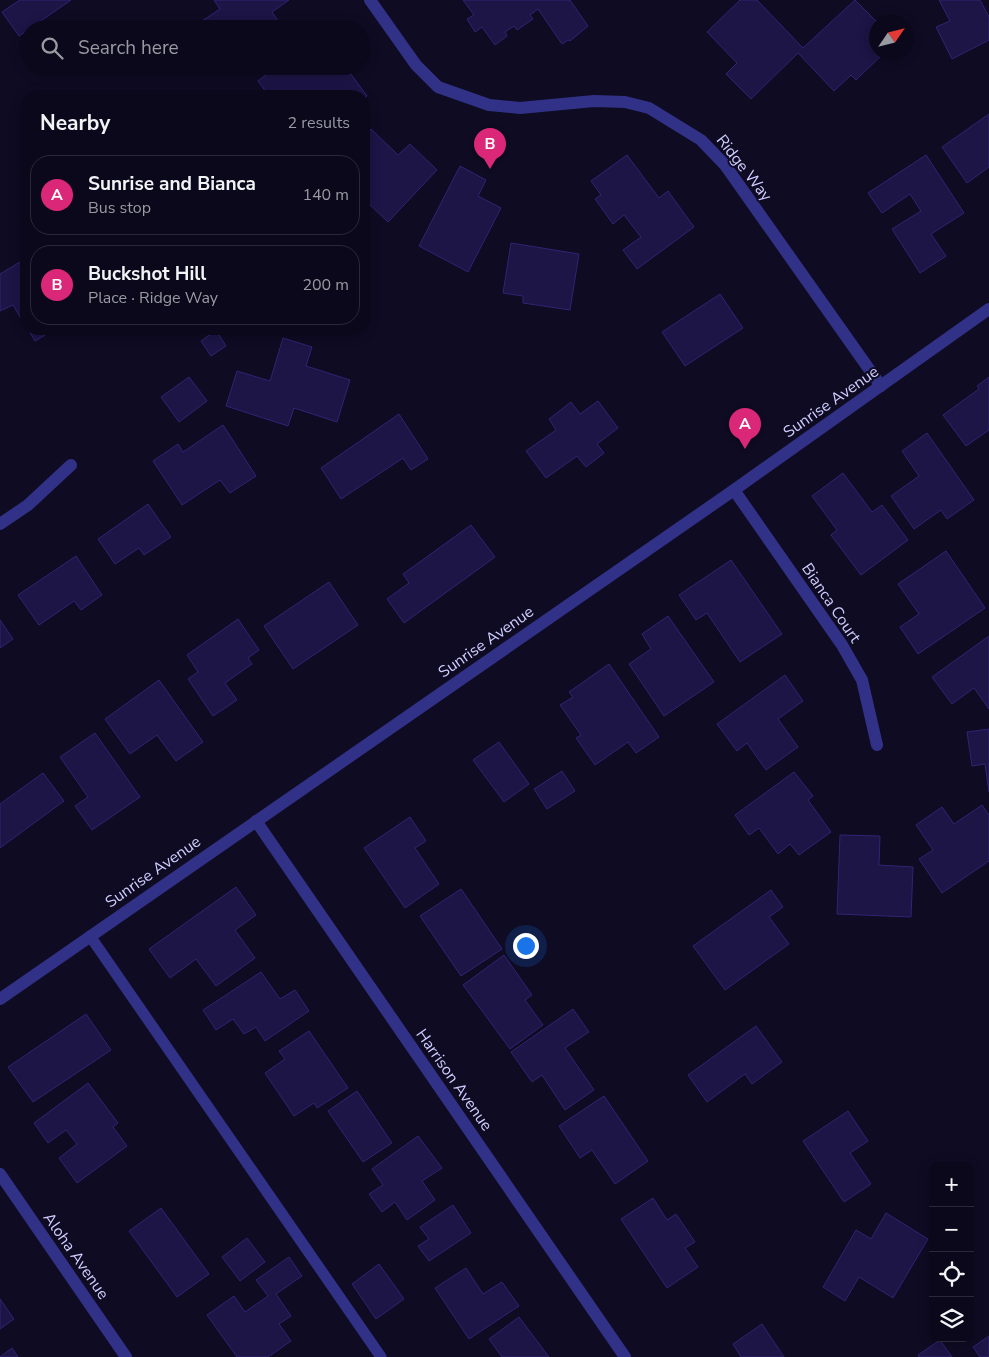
<!DOCTYPE html>
<meta charset="utf-8">
<style>
:root{--surface:#0a081a;--page:#131123;--text:#f1f3f6;--muted:#999aa2;--line:#2a2939;--accent:#db2777}
body{margin:0;font-family:"Nunito Sans",sans-serif;background:var(--page);color:var(--text)}
.controls{position:absolute;right:15px;bottom:15px;display:grid;overflow:hidden;border-radius:10px;box-shadow:0 2px 12px #0003}
.controls button{width:45px;height:45px;display:grid;place-items:center;padding:0;border:0;border-bottom:1px solid var(--line);background:var(--surface);color:var(--text);font:25px sans-serif}
.compass{position:absolute;left:869px;top:15px;width:45px;height:45px;border-radius:50%;background:var(--surface);box-shadow:0 2px 12px #0003;rotate:55deg}
.you{position:absolute;left:525px;top:945px;width:18px;height:18px;margin:-12px;border:4px solid #fff;border-radius:50%;background:#1a73e8;box-shadow:0 0 0 8px #1a73e833}
.badge{display:grid;place-items:center;width:32px;height:32px;border-radius:50%;background:var(--accent);color:#fff;font-size:16px;font-weight:700}
.pin{position:absolute;translate:-50% -41px;filter:drop-shadow(0 1px 2px #0008)}
.pin::after{content:'';position:absolute;top:26px;width:18px;height:15px;background:inherit;clip-path:polygon(0 0,100% 0,50% 100%)}
.list{margin:0;padding:0;list-style:none}
h2{display:flex;justify-content:space-between;align-items:center;height:65px;margin:0;padding:0 20px;font-size:21px}
h2 small{font-size:16px;font-weight:400;color:var(--muted)}
.list li{display:grid;grid-template-columns:32px 1fr auto;gap:15px;align-items:center;box-sizing:border-box;height:80px;margin:0 10px 10px;padding:0 10px;border:1px solid var(--line);border-radius:20px}
.list b{display:block;font-size:19px;white-space:nowrap}
.list p{margin:0;font-size:16px;white-space:nowrap;color:var(--muted)}
.list em{font-size:16px;font-style:normal;color:var(--muted)}
.icon{flex:none;width:28px;height:28px;fill:none;stroke:currentColor;stroke-width:2;stroke-linecap:round;stroke-linejoin:round}
.map{position:relative;flex:none;width:989px;height:1357px;overflow:hidden}
.search{position:absolute;background:var(--surface);box-shadow:0 2px 12px #0003;left:20px;top:20px;width:350px;height:55px;display:flex;align-items:center;gap:12px;box-sizing:border-box;padding:0 18px;border-radius:28px;color:var(--muted);font-size:19px}
.panel{position:absolute;background:var(--surface);box-shadow:0 2px 12px #0003;left:20px;top:90px;width:350px;height:245px;border-radius:20px}
.map>svg:first-child{display:block}
.building{fill:#1c1546;stroke:#302474}
.lines{fill:none;stroke-linecap:round;stroke-linejoin:round}
.service{stroke:#313287;stroke-width:11}
.minor{stroke:#313287;stroke-width:12}
.tertiary{stroke:#313287;stroke-width:12}
.labels{text-anchor:middle;dominant-baseline:central;stroke-width:4;stroke-linejoin:round;paint-order:stroke}
.street-label{font-size:16px;fill:#d0cdff;stroke:#0e0b23}
</style>
<div class="map">
<svg width="989" height="1357" viewBox="0 0 989 1357">
<rect width="100%" height="100%" fill="#0e0b23"/>
<g class="building">
<polygon points="20,0 71,0 19,36 2,12"/>
<polygon points="214,0 289,0 272,12 278,21 267,29 199,29 196,25 220,9"/>
<polygon points="463,0 570,0 588,26 570,41 568,40 562,44 538,9 530,15 533,19 517,30 514,26 505,32 507,36 495,45 482,27 475,32 467,19 474,15"/>
<polygon points="740,0 757,0 803,48 855,0 877,22 876,52 885,52 856,80 851,75 834,91 798,53 751,99 726,74 737,63 707,32"/>
<polygon points="939,0 980,0 989,17 989,40 952,59 936,27 950,21"/>
<polygon points="268,66 322,66 324,69 327,66 345,66 367,96 364,99 364,96 269,96 258,81 271,71"/>
<polygon points="989,114 989,167 967,183 942,147"/>
<polygon points="371,129 398,155 410,144 437,170 388,222 368,203 364,207 364,136"/>
<polygon points="627,155 659,198 668,191 694,227 637,269 623,250 641,237 624,215 613,224 595,199 601,195 591,181"/>
<polygon points="926,155 964,213 931,234 946,256 920,273 892,229 921,211 910,194 882,213 868,193"/>
<polygon points="460,166 486,180 478,196 501,208 468,272 419,246"/>
<polygon points="511,243 579,254 570,310 523,303 523,296 503,293"/>
<polygon points="25,259 26,261 26,327 13,305 0,311 0,274"/>
<polygon points="720,294 743,328 685,366 662,332"/>
<polygon points="28,329 55,329 35,341"/>
<polygon points="216,330 226,346 211,356 201,341"/>
<polygon points="283,338 312,347 306,366 350,380 337,422 294,408 288,426 226,406 237,371 270,381"/>
<polygon points="189,377 207,401 179,422 161,397"/>
<polygon points="989,377 989,430 966,446 943,415 979,389 977,386"/>
<polygon points="598,401 618,428 597,444 604,453 586,467 577,456 546,478 526,451 556,430 549,419 571,402 580,414"/>
<polygon points="399,414 428,459 411,470 403,458 341,499 321,468"/>
<polygon points="223,425 256,476 230,493 220,480 182,505 153,461 178,444 183,452"/>
<polygon points="927,433 974,500 947,519 941,510 914,529 891,496 919,476 902,451"/>
<polygon points="843,473 872,512 882,505 908,540 861,575 831,535 837,530 812,496"/>
<polygon points="148,504 171,537 144,555 139,548 115,564 98,539"/>
<polygon points="471,525 495,557 404,623 387,599 409,583 403,574"/>
<polygon points="946,551 985,608 918,654 900,627 919,614 898,584"/>
<polygon points="76,556 102,595 81,610 74,601 39,625 18,595"/>
<polygon points="731,560 782,634 740,662 707,613 696,620 679,595"/>
<polygon points="329,582 358,625 293,669 264,626"/>
<polygon points="668,616 714,682 664,716 629,664 651,649 642,634"/>
<polygon points="238,619 259,650 248,658 252,664 225,683 237,700 213,716 188,679 198,672 187,655"/>
<polygon points="0,620 13,639 0,648"/>
<polygon points="989,636 989,709 974,688 952,704 932,677"/>
<polygon points="609,664 659,737 636,753 628,742 595,765 576,738 581,735 560,705 573,697 569,692"/>
<polygon points="785,675 803,701 778,719 798,747 766,770 747,743 737,751 717,724"/>
<polygon points="159,680 203,742 176,761 157,735 130,754 105,719"/>
<polygon points="989,729 989,792 985,764 972,766 967,732"/>
<polygon points="95,733 140,797 92,830 75,806 88,797 60,757"/>
<polygon points="499,742 529,784 504,802 473,760"/>
<polygon points="562,771 575,791 547,809 534,789"/>
<polygon points="794,772 813,796 808,800 831,832 799,855 790,844 778,854 759,828 749,835 735,815"/>
<polygon points="43,773 64,801 0,848 0,804"/>
<polygon points="982,805 989,815 989,861 942,893 919,859 933,850 916,825 942,807 954,824"/>
<polygon points="410,817 426,841 415,848 439,884 405,908 364,848"/>
<polygon points="840,835 880,836 879,865 913,867 911,917 837,914"/>
<polygon points="236,887 256,915 235,930 255,958 216,986 196,959 170,978 149,949"/>
<polygon points="461,889 502,949 461,976 420,916"/>
<polygon points="771,890 783,907 769,917 789,944 725,990 693,946"/>
<polygon points="504,955 532,995 525,1000 543,1025 510,1049 463,985"/>
<polygon points="261,972 280,999 295,990 309,1011 265,1041 256,1027 244,1034 233,1019 216,1030 203,1010"/>
<polygon points="573,1009 589,1032 565,1048 594,1090 565,1110 542,1075 532,1082 511,1052"/>
<polygon points="86,1014 111,1050 33,1102 8,1067"/>
<polygon points="756,1026 782,1062 752,1084 745,1074 707,1102 688,1075"/>
<polygon points="309,1031 348,1088 317,1108 314,1103 294,1116 265,1073 285,1059 279,1051"/>
<polygon points="88,1083 118,1123 113,1127 127,1146 77,1183 59,1158 77,1144 66,1130 48,1143 34,1123"/>
<polygon points="357,1091 392,1143 363,1162 328,1111"/>
<polygon points="604,1096 648,1161 615,1184 592,1150 580,1158 559,1126"/>
<polygon points="848,1111 868,1141 850,1153 871,1184 844,1202 803,1141"/>
<polygon points="418,1136 442,1168 422,1181 435,1200 407,1220 395,1202 382,1212 369,1194 383,1185 372,1169"/>
<polygon points="653,1198 667,1220 676,1214 695,1242 685,1248 698,1267 667,1288 621,1219"/>
<polygon points="453,1205 471,1233 429,1261 418,1246 429,1239 420,1227"/>
<polygon points="161,1208 209,1274 177,1297 129,1231"/>
<polygon points="886,1213 928,1239 893,1298 859,1277 845,1301 823,1287 856,1230 871,1239"/>
<polygon points="247,1238 265,1262 240,1281 222,1257"/>
<polygon points="289,1257 302,1276 276,1294 291,1316 279,1324 291,1341 268,1357 237,1357 207,1315 234,1296 245,1312 268,1296 256,1280"/>
<polygon points="379,1264 404,1299 376,1319 352,1284"/>
<polygon points="466,1268 483,1294 502,1282 519,1306 469,1339 435,1288"/>
<polygon points="0,1299 14,1319 0,1329"/>
<polygon points="519,1317 549,1357 502,1357 489,1339"/>
<polygon points="762,1324 784,1357 741,1357 733,1344"/>
<polygon points="989,1336 989,1357 980,1357 973,1347"/>
<polygon points="940,1340 952,1357 919,1357 918,1355"/>
<polygon points="12,1348 18,1357 0,1357"/>
</g>
<g class="lines">
<polyline class="service" points="90,936 381,1357"/>
<g class="minor">
<polyline points="370,0 416,65 438,87 489,105 520,108 594,101 625,102 649,108 701,140 725,165 881,386"/>
<polyline points="734,490 842,645 862,680 877,745"/>
<polyline points="0,524 28,505 71,465"/>
<polyline points="256,821 625,1357"/>
<polyline points="0,1174 126,1357"/>
</g>
<polyline class="tertiary" points="0,999 734,490 989,309"/>
</g>
<g class="labels">
<g class="street-label">
<text transform="translate(744 168) rotate(52)">Ridge Way</text>
<text transform="translate(831 402) rotate(-35)">Sunrise Avenue</text>
<text transform="translate(831 603) rotate(56)">Bianca Court</text>
<text transform="translate(486 642) rotate(-35)">Sunrise Avenue</text>
<text transform="translate(153 872) rotate(-35)">Sunrise Avenue</text>
<text transform="translate(454 1080) rotate(55)">Harrison Avenue</text>
<text transform="translate(76 1256) rotate(55)">Aloha Avenue</text>
</g>
</g>
</svg>
<div class="controls">
<button>+</button>
<button>−</button>
<button><svg class="icon" aria-label="locate" viewBox="0 0 24 24"><circle cx="12" cy="12" r="6"/><path d="M12 2v4M12 18v4M2 12h4M18 12h4"/></svg></button>
<button><svg class="icon" aria-label="layers" viewBox="0 0 24 24"><path d="M12 4l9 5-9 5-9-5zM3 14l9 5 9-5"/></svg></button>
</div>
<svg class="compass" viewBox="-18 -18 36 36"><path d="M0-13l5 13h-10z" fill="#e53935"/><path d="M0 13l5-13h-10z" fill="#999aa2"/></svg>
<div class="you"></div>
<div class="pin badge" style="left:745px;top:449px">A</div>
<div class="pin badge" style="left:490px;top:169px">B</div>
<div class="search"><svg class="icon" aria-label="search" viewBox="0 0 24 24"><circle cx="10" cy="10" r="6"/><path d="M15 15l6 6"/></svg>Search here</div>
<section class="panel">
<h2>Nearby<small>2 results</small></h2>
<ul class="list">
<li><span class="badge">A</span><div><b>Sunrise and Bianca</b><p>Bus stop</p></div><em>140 m</em></li>
<li><span class="badge">B</span><div><b>Buckshot Hill</b><p>Place · Ridge Way</p></div><em>200 m</em></li>
</ul>
</section>
</div>
